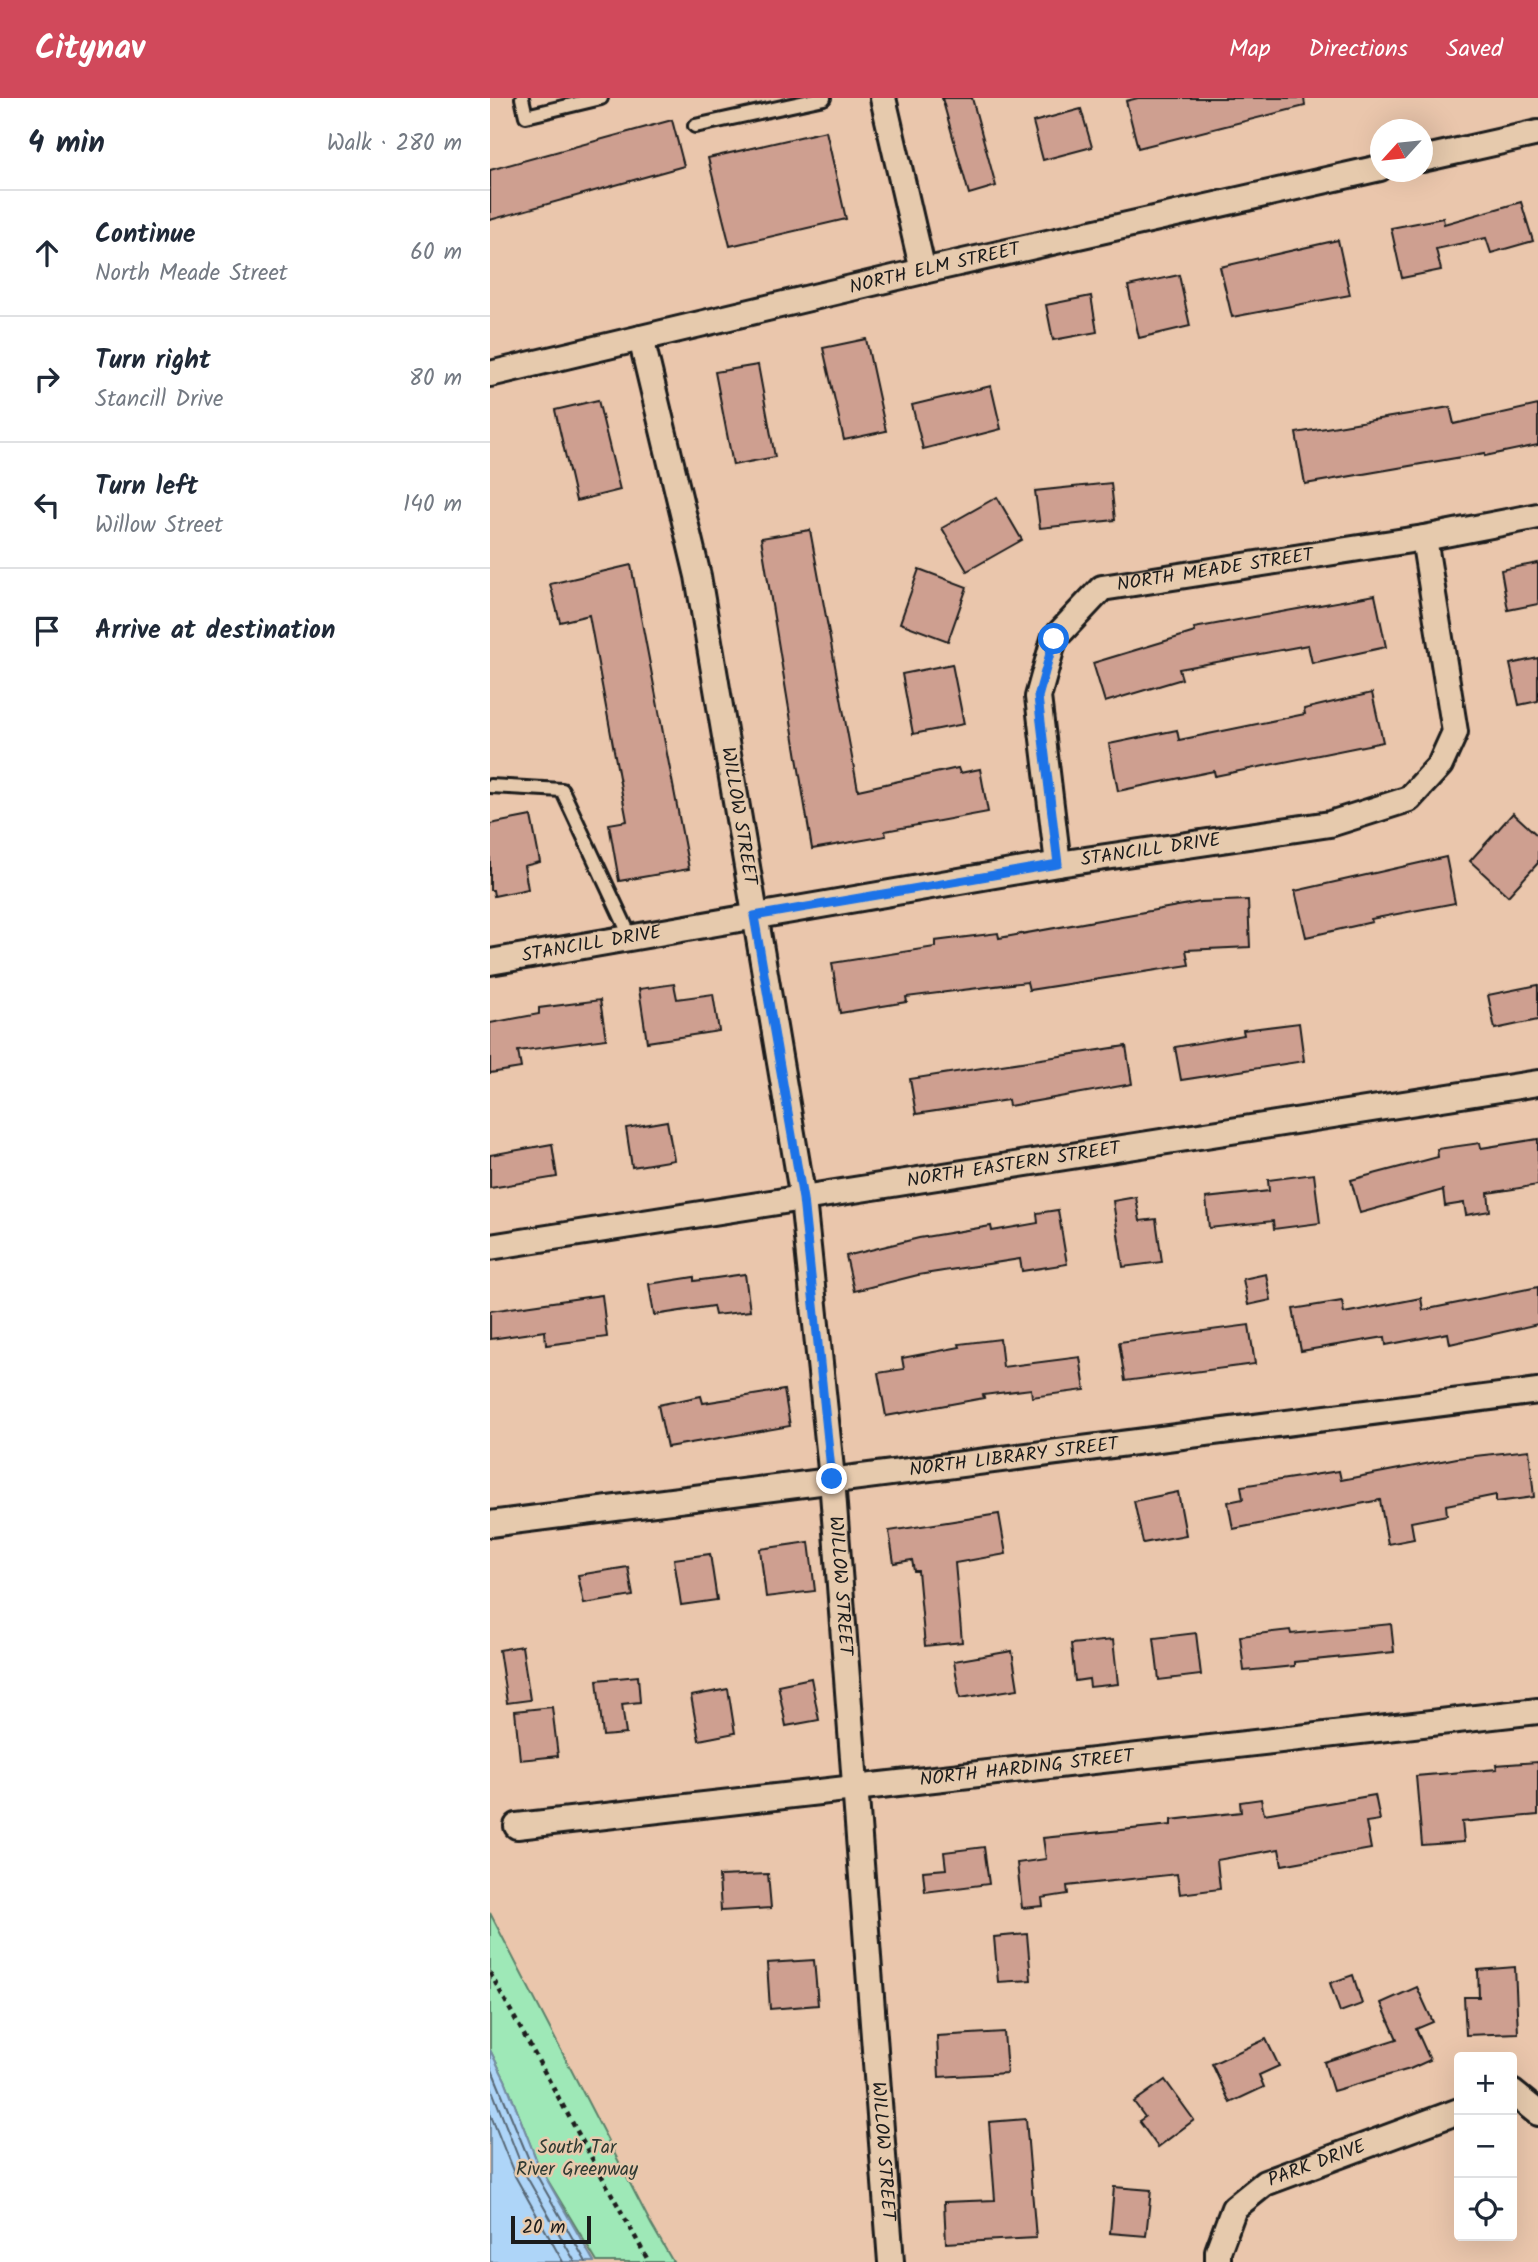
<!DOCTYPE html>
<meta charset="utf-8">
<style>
:root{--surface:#fff;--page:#f2f2f3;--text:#1f2937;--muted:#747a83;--line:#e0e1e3;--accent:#d1495b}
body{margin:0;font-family:Kalam,sans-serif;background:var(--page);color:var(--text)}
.controls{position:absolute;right:21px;bottom:21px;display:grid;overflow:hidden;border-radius:7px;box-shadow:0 7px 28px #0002}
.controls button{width:63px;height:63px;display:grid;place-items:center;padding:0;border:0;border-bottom:2px solid var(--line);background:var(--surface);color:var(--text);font:35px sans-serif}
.compass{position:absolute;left:880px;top:21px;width:63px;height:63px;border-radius:50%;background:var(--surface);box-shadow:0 7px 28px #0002;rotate:243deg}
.scale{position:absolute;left:21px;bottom:18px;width:80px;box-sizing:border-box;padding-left:7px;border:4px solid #1c1c1c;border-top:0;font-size:19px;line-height:24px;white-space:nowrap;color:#1c1c1c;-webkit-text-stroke:5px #e6caad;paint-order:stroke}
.stop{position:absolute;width:21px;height:21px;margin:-16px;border:5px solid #1a73e8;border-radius:50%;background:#fff}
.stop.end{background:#1a73e8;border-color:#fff;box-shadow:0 2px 7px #0008}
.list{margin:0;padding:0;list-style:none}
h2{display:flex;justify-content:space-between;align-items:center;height:91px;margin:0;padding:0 28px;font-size:30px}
h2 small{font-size:23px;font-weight:400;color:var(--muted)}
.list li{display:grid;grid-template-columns:46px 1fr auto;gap:21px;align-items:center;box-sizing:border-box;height:126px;padding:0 28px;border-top:2px solid var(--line)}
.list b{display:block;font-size:26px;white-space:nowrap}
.list p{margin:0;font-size:23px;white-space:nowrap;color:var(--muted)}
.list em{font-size:23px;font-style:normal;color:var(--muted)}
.icon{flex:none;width:38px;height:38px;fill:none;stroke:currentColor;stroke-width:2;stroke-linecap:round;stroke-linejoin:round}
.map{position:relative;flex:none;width:1048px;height:2164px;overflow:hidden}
header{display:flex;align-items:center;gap:42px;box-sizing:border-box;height:98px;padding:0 35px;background:var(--accent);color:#fff}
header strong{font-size:33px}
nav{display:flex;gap:38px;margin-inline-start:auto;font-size:24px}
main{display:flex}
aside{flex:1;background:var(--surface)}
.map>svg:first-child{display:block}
.park{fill:#9ee8b7;stroke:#5d826a;stroke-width:2}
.water{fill:#aed5f8;stroke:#748ba0;stroke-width:2}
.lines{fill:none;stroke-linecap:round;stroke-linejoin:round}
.shore{stroke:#566674;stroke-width:2}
.building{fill:#ce9f90;stroke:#1c1c1c;stroke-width:2}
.lane-casing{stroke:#1c1c1c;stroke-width:18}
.street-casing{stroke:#1c1c1c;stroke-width:30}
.path{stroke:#1c1c1c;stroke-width:4.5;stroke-dasharray:5 5;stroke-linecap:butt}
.lane{stroke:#e6caad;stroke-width:12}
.street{stroke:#e6caad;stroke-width:24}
.route{stroke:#1a73e8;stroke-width:9}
.labels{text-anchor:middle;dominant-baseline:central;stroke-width:5;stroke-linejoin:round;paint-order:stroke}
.street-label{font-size:19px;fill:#1c1c1c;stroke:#e6caad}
.park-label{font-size:19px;fill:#303b33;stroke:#e6caad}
</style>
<header>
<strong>Citynav</strong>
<nav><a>Map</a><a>Directions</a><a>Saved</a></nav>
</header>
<main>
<aside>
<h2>4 min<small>Walk · 280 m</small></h2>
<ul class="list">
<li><svg class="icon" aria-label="ahead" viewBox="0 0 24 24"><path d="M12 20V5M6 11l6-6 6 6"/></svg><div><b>Continue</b><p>North Meade Street</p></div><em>60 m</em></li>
<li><svg class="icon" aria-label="right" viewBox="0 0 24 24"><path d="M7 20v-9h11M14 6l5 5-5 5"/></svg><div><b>Turn right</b><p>Stancill Drive</p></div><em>80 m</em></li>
<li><svg class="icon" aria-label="left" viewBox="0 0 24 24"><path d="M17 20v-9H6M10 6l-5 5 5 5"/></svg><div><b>Turn left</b><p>Willow Street</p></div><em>140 m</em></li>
<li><svg class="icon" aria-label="arrive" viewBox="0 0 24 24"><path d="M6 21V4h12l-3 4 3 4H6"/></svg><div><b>Arrive at destination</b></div></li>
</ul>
</aside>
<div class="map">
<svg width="1048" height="2164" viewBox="0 0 1048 2164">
<rect width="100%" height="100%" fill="#eac6ac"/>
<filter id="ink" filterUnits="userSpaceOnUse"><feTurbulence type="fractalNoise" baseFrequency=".0143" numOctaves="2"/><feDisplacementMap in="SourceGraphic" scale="14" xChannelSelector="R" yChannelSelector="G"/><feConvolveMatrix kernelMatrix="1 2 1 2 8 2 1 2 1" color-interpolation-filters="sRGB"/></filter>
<g filter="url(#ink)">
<polygon class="park" points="0,1815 161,2126 183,2164 107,2164 48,2066 15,1982 0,1952"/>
<polygon class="water" points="0,1952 15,1982 48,2066 104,2164 0,2164"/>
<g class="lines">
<g class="shore">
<polyline points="0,1967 42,2069 96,2164"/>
<polyline points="0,1987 34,2074 85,2164"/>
<polyline points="0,2015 25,2078 73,2164"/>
</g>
</g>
<g class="building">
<polygon points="452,0 482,0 506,88 479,96"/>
<polygon points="648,0 814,0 815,8 648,50 636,3"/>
<polygon points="591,11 602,49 553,62 543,24"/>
<polygon points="182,22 194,68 0,122 0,72"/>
<polygon points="336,33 356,121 240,148 218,60"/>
<polygon points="1031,104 1043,143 1001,155 996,140 946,151 951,172 912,180 901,130 953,120 954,126"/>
<polygon points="848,142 860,197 742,219 730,169"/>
<polygon points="689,177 700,228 649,240 638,188"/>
<polygon points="601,198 607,234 563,242 556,207"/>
<polygon points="376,241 396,333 354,342 333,250"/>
<polygon points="268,267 285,359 243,367 225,274"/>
<polygon points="501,288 511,331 433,351 422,307"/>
<polygon points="108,302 130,392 86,403 65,312"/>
<polygon points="1048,307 1048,347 995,358 995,355 815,386 806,335 960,309 964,326"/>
<polygon points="621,385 625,422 550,430 545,393"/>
<polygon points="507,399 532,442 477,473 452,430"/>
<polygon points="320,432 368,692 468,670 470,675 490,671 498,714 395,733 396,738 322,751 271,440"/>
<polygon points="1048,465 1048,506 1018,512 1011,472"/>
<polygon points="141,467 199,771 129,783 119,726 137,723 99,517 70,524 60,486"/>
<polygon points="429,471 477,489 458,543 410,525"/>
<polygon points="885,497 896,549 822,565 818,547 689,571 692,581 615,604 603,565 705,534 704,530"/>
<polygon points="1048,560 1048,603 1029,607 1020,566"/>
<polygon points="462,566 474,626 423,636 412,576"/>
<polygon points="882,595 893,644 725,678 724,673 628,693 619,646 687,632 689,642 815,616 814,611"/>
<polygon points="1023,715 1048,738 1048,765 1018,798 980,763"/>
<polygon points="41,718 50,764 34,768 38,791 4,798 3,792 0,792 0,726"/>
<polygon points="956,759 965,805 881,821 882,824 816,839 805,793"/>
<polygon points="758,802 760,849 696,852 699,867 539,892 537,884 416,899 417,904 350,915 342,865 445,849 445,843 508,835 509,840 710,804"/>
<polygon points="184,886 187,901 223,896 229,933 157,944 149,891"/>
<polygon points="1048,887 1048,922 1005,931 998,897"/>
<polygon points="110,902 116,941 28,953 31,970 0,975 0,925 49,916 49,910"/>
<polygon points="809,925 814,963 691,982 685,949 754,937 753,932"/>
<polygon points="636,948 642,986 519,1008 518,1002 426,1016 420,981"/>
<polygon points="177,1023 184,1062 142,1069 136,1030"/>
<polygon points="1048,1041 1048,1087 998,1095 1000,1113 976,1117 974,1105 955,1108 953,1092 870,1115 861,1082 948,1059 947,1051 990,1045 991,1050"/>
<polygon points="62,1046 67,1079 0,1090 0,1057"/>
<polygon points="824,1076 830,1125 784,1131 783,1123 719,1130 716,1100 779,1093 778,1082"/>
<polygon points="646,1099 650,1123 666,1121 672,1164 633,1169 623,1103"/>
<polygon points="568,1112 577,1166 532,1173 530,1161 428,1177 364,1193 356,1158 429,1140 501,1128 502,1133 548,1125 547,1115"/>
<polygon points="255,1176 260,1213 225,1217 223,1208 164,1217 159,1186 204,1179 204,1183"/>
<polygon points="776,1176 781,1202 758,1207 753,1181"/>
<polygon points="1048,1189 1048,1226 960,1246 958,1235 896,1247 895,1239 811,1253 803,1211 852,1203 854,1215 931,1200 933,1212"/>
<polygon points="112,1197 117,1239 56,1247 55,1233 0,1241 0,1213"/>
<polygon points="759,1227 765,1266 635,1283 629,1244"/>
<polygon points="510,1241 513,1269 590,1259 595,1292 542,1299 541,1291 493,1297 494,1300 396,1318 388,1275 414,1271 412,1260 470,1249 469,1246"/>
<polygon points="294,1292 300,1328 177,1349 168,1307 211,1298 213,1305"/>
<polygon points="1039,1352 1044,1399 1006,1404 1006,1397 956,1407 957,1417 921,1424 924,1441 898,1446 890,1402 743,1431 738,1404 753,1401 751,1388 849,1373 851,1382 967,1360"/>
<polygon points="688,1394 696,1437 653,1445 644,1403"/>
<polygon points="509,1416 516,1456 465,1465 472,1544 435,1548 428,1473 424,1473 422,1462 404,1465 399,1433"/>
<polygon points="319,1444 325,1493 276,1499 270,1451"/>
<polygon points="220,1456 227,1502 191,1507 184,1461"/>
<polygon points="138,1469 143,1498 94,1506 88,1477"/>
<polygon points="901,1526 904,1554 804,1564 804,1568 754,1573 750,1538 800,1532 801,1536"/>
<polygon points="706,1535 711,1577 669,1582 664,1540"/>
<polygon points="623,1542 628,1586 600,1589 599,1581 585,1583 581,1546"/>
<polygon points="32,1548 40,1602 17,1605 9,1552"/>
<polygon points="522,1553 528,1591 470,1600 464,1563"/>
<polygon points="148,1578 150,1604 132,1606 136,1636 113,1638 107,1582"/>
<polygon points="321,1580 329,1622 296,1628 288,1587"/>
<polygon points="238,1591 245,1635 209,1642 201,1598"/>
<polygon points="62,1609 68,1658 30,1662 25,1613"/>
<polygon points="1048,1664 1048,1717 972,1724 974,1744 932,1747 926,1678 1007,1671 1006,1667"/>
<polygon points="885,1697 890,1722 876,1724 881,1751 792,1767 789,1751 727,1762 730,1791 690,1796 687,1776 577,1788 578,1796 552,1800 553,1808 532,1810 527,1765 556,1761 553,1740 681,1727 681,1722 751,1714 750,1704 771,1701 774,1716"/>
<polygon points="494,1749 499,1786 435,1794 433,1773 456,1771 454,1754"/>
<polygon points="278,1776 281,1810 231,1813 229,1778"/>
<polygon points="537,1836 541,1882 508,1884 504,1839"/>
<polygon points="324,1862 328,1907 280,1911 277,1865"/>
<polygon points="1025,1869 1028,1935 976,1937 974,1899 989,1899 988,1872"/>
<polygon points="863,1877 872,1906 850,1914 840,1885"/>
<polygon points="927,1889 943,1924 926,1931 940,1962 920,1971 843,1993 834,1964 907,1941 891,1905"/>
<polygon points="514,1934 517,1975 449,1979 447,1938"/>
<polygon points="776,1941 789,1968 769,1977 774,1989 740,2005 722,1966"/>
<polygon points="675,1982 704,2022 668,2049 649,2023 655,2019 644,2004"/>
<polygon points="536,2021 546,2140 456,2145 454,2104 505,2102 499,2024"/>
<polygon points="624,2089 661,2092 656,2138 620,2135"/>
</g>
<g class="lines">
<g class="lane-casing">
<g id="lane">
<polyline points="32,0 36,18 111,0"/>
<polyline points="205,28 334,0"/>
<polyline points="0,688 72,692 142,842"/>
</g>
</g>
<g class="street-casing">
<g id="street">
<polyline points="393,0 433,173"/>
<polyline points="932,61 1048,35"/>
<path id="s1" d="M151,240L208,478L313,1101L342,1381L401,2164"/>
<path id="s2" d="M0,276L433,173L890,70"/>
<path id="s3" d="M568,766L548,599L564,541L612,490L934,440L1048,418"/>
<path id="s4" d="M0,864L568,766L840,726L919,701L950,667L965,634L934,440"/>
<path id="s5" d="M0,1149L1048,985"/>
<path id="s6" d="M0,1426L1048,1293"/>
<path id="s7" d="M27,1728L1048,1613"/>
<polyline points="1022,1994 1048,2015"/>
<path id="s8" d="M728,2164V2153L744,2110L775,2085L969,2013"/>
</g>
</g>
<polyline class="path" points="0,1875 159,2164"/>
<use href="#lane" class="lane"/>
<use href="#street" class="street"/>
</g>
</g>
<g class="lines" filter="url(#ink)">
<polyline class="route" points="342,1381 313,1101 264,818 568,766 548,599 564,541"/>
</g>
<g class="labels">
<g class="street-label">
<text stroke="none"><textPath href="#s2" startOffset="457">NORTH ELM STREET</textPath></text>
<text stroke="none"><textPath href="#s3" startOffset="413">NORTH MEADE STREET</textPath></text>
<text stroke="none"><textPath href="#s1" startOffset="488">WILLOW STREET</textPath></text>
<text stroke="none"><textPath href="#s4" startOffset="670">STANCILL DRIVE</textPath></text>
<text stroke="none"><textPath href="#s4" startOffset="103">STANCILL DRIVE</textPath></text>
<text stroke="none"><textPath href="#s5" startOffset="530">NORTH EASTERN STREET</textPath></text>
<text stroke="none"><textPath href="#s6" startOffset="528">NORTH LIBRARY STREET</textPath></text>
<text stroke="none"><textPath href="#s1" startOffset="1265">WILLOW STREET</textPath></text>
<text stroke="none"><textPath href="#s7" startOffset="513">NORTH HARDING STREET</textPath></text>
<text stroke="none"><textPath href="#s1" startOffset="1832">WILLOW STREET</textPath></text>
<text stroke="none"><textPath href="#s8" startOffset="152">PARK DRIVE</textPath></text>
</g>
<g class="park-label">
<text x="87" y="2050">South Tar<tspan x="87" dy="22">River Greenway</tspan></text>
</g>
</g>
</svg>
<div class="controls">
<button>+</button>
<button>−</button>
<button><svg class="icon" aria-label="locate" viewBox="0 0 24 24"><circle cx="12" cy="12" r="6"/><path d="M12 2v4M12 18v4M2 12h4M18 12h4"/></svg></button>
</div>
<svg class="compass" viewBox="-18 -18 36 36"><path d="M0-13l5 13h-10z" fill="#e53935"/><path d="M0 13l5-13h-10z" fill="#747a83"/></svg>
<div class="scale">20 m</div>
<div class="stop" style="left:564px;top:541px"></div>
<div class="stop end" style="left:342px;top:1381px"></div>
</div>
</main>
